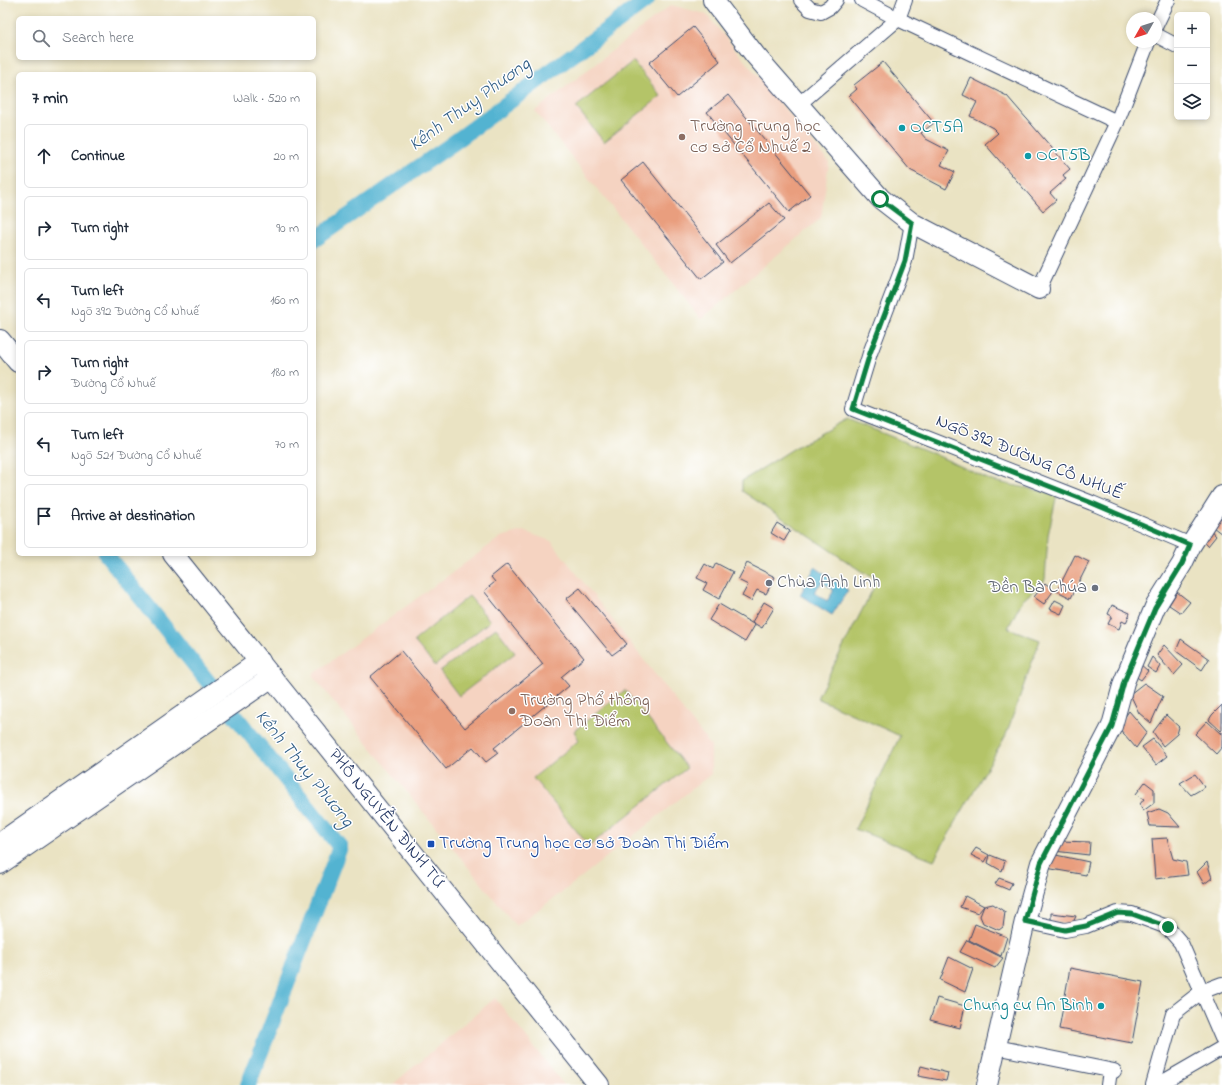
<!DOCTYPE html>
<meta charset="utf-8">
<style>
:root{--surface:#fff;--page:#f2f2f3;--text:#1f2937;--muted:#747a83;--line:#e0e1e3}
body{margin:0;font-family:"Indie Flower",sans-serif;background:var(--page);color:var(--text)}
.controls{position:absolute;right:12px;top:12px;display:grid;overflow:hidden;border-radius:6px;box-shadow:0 2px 6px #0003}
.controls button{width:36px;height:36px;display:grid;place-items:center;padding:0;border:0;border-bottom:1px solid var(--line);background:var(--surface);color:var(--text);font:20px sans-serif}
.compass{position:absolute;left:1126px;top:12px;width:36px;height:36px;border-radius:50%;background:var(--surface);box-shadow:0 2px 6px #0003;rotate:231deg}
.stop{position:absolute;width:12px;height:12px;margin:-9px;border:3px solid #0b8043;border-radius:50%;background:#fff}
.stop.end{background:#0b8043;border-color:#fff;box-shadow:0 1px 4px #0008}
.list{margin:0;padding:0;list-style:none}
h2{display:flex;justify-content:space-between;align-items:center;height:52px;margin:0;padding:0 16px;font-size:17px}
h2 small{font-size:13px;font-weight:400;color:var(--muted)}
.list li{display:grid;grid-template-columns:26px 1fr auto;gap:12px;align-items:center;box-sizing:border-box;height:64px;margin:0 8px 8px;padding:0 8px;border:1px solid var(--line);border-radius:6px}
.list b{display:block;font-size:15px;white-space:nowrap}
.list p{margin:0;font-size:13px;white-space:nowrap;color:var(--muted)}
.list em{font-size:13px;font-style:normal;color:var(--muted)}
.icon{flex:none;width:22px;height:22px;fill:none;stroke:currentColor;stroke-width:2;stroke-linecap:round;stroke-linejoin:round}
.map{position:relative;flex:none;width:1222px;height:1085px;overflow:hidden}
.search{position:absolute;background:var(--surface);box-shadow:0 2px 6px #0003;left:16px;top:16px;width:300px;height:44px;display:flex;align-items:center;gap:10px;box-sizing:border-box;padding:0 14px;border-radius:6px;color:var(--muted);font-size:15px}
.panel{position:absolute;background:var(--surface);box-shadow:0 2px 6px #0003;left:16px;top:72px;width:300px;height:484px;border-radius:6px}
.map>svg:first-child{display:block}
.built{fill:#f5d3c1}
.green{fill:#b4c467;stroke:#687a62}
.water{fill:#53b3d1;stroke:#377198;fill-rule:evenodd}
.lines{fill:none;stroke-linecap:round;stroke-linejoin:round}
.canal{stroke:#53b3d1;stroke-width:16}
.building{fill:#e99e7e}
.street-casing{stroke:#3a4a6d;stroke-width:16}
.secondary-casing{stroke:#3a4a6d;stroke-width:22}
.street{stroke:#fff;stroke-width:14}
.secondary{stroke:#fff;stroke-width:20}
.route{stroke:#0b8043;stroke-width:5}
.culture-dot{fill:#0f9aa8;stroke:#fff;stroke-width:1.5}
.education-dot{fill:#8d6e63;stroke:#fff;stroke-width:1.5}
.worship-dot{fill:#6b7280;stroke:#fff;stroke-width:1.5}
.transit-dot{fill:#1a4fb4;stroke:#fff;stroke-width:1.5}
.labels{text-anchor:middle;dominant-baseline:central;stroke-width:3;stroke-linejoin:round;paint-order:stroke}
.education-label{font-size:18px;fill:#785e54;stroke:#fff;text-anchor:start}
.culture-label{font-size:18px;fill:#0d838f;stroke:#fff;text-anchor:start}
.street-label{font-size:18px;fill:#1b2f5e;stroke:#fff}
.worship-label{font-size:18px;fill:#5b616d;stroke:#fff;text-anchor:start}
.transit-label{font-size:18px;fill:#164399;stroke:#fff;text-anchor:start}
.water-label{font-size:19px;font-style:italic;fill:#2f5d86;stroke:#fff}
</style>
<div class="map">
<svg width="1222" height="1085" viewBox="0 0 1222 1085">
<rect width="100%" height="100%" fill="#fff"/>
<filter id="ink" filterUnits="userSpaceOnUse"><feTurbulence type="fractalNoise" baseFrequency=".025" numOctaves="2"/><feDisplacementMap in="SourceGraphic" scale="8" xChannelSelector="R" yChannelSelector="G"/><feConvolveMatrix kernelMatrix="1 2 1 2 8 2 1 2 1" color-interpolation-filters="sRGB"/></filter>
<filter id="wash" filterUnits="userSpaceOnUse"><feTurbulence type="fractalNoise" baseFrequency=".012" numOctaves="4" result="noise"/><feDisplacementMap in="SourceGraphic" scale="16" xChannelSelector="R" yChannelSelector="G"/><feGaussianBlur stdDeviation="0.9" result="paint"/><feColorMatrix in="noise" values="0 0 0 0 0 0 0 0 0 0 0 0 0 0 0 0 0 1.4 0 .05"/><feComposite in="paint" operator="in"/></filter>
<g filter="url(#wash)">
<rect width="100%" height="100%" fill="#eae3c3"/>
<g class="built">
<polygon points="671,5 706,14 829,162 821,218 701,319 535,111"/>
<polygon points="523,531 551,541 711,746 711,774 565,890 516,926 312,675 501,537"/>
<polygon points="495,998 564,1085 392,1085"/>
</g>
<g class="green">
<polygon points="633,61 661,96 604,142 576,107"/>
<polygon points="847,419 930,452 992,481 1057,494 1048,535 1045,580 1022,601 1008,628 1040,640 1006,735 934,860 855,829 900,736 817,698 878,579 861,571 742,491 742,481 796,447"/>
<polygon points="469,596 490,621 435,666 414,641"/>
<polygon points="496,628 515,653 459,696 440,671"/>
<polygon points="625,690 687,768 589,846 533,778 579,740 574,731"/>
</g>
<path class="water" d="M815,567L848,590L832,615L800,595ZM822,582L833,589V592L827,601L814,592Z"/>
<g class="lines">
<g class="canal">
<polyline points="314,240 452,144 647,0"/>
<polyline points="106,554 340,847 248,1085"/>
</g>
</g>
<g id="blocks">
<g class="building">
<polygon points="693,27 720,61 677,97 649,63"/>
<polygon points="883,62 934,123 921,133 926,139 949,151 941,165 955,172 946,189 910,170 849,96 857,89 854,85"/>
<polygon points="971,78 1007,96 1070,169 1063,175 1066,179 1050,193 1056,200 1043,211 985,144 998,133 993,128 970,116 977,102 963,95"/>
<polygon points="728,95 810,195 789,212 707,112"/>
<polygon points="643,162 723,262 701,279 621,180"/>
<polygon points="769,203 784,220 730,263 716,245"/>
<polygon points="1217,515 1222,519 1222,534 1209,524"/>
<polygon points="777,523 790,531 784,541 771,533"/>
<polygon points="1207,526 1216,536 1208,546 1199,536"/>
<polygon points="1075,555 1089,562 1071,598 1057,591"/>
<polygon points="716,563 733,572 719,599 703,590 707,583 697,578 705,564 713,569"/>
<polygon points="747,563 775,577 766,594 757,590 751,601 742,596 748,585 738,580"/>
<polygon points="507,564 584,658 561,677 569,686 494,748 498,753 486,762 473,747 446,769 370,677 401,651 465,728 543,664 484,591 495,582 491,577"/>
<polygon points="1045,583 1054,590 1044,604 1034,597"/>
<polygon points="580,588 627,644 612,655 566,599"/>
<polygon points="1177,592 1190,602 1181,613 1169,605"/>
<polygon points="1055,600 1065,605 1061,614 1050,609"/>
<polygon points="764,602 774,608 762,628 752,622"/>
<polygon points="719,604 755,625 745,642 709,620"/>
<polygon points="1112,605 1130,613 1126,623 1122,621 1119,629 1108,624 1112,616 1108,614"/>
<polygon points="1181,639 1209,659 1202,670 1176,651"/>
<polygon points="1164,645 1183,665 1174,675 1157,655"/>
<polygon points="1152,657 1160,666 1156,673 1147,667"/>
<polygon points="1140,664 1148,671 1141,680 1132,674"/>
<polygon points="1144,683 1163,696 1151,723 1139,713 1130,694"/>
<polygon points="1222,705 1222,730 1221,731 1209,720 1212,715"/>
<polygon points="1129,711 1147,732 1136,748 1118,727"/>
<polygon points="1166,715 1179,727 1177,734 1163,746 1153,732"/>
<polygon points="1207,721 1221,734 1222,732 1222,747 1216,754 1195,734"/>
<polygon points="1153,739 1167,756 1156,765 1142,747"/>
<polygon points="1195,774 1205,787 1191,795 1180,783"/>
<polygon points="1145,782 1154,789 1154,803 1143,811 1140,804 1144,799 1136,794"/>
<polygon points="1159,809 1168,813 1180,827 1150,826 1147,813"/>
<polygon points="1167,838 1173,859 1186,862 1188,875 1155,879 1152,839"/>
<polygon points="1060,841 1090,842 1089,855 1054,851"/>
<polygon points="976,848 989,855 985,862 971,855"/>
<polygon points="1051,854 1089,862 1086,875 1046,868"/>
<polygon points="990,855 1005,861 1002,871 988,863"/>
<polygon points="1207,862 1212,878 1204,884 1197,872"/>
<polygon points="999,878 1012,883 1009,890 995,884"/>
<polygon points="965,896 984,906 978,913 960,907"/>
<polygon points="993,904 1005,912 1003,927 999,930 983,923 980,916 984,906"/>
<polygon points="1051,913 1076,916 1072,925 1051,922"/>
<polygon points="975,924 1007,937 1001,956 969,940"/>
<polygon points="967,940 1003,958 995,968 960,952"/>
<polygon points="949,957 973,969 965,992 940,980"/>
<polygon points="1070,968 1143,982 1132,1043 1059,1029"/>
<polygon points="937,998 965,1006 960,1028 930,1020"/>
<polygon points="921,1066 948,1073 946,1081 918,1076"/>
</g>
</g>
</g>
<g filter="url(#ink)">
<use href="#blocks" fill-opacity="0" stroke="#3a4a6d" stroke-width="1"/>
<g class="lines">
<g class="street-casing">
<g id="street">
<polyline points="801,0 810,9 821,12 830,7 836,0"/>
<polyline points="862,0 898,19 1117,122"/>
<polyline points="1156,25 1168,0"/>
<polyline points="1156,35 1177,46"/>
<polyline points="798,105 898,19 905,0"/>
<polyline points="912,223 905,261 870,353 853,409 1092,503 1191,545"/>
<polyline points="1039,289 1117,122 1148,42"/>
<polyline points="1025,921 1065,930 1086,926 1118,913 1132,914 1167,927 1181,943 1222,1038"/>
<polyline points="996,1047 1114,1071"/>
<polyline points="1108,1085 1110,1071"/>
<polyline points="1153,1085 1173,1014 1201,992 1222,984"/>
<polyline points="1158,1085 1222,1048"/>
</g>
</g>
<g class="secondary-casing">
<g id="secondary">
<polyline points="713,0 755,55 881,199 912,223 1039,289"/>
<polyline points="0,340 18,362"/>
<polyline points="173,554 599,1085"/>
<polyline points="0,843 260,661"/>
<polyline points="0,864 272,677"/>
<polyline points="987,1085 1025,921 1041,863 1112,726 1124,682 1155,607 1182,564 1191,545 1222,496"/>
</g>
</g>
<use href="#street" class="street"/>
<use href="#secondary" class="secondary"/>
</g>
</g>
<g class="lines" filter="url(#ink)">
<polyline class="route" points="880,199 912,223 905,261 870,353 853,409 1092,503 1190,545 1182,564 1155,608 1124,682 1112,726 1041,863 1025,921 1065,930 1086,926 1118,913 1132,914 1168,927"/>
</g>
<g class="culture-dot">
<circle cx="902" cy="128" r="4"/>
<circle cx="1028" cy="156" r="4"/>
<circle cx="1101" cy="1006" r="4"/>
</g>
<g class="education-dot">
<circle cx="682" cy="137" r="4"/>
<circle cx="512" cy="711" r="4"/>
</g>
<g class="worship-dot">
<circle cx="769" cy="583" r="4"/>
<circle cx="1095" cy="588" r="4"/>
</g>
<rect class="transit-dot" x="427" y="840" width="8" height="8" rx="2"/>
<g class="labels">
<g class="education-label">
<text x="690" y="127">Trường Trung học<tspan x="690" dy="21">cơ sở Cổ Nhuế 2</tspan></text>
<text x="520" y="701">Trường Phổ thông<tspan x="520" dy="21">Đoàn Thị Điểm</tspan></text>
</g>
<g class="culture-label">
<text x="910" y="128">OCT5A</text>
<text x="1036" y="156">OCT5B</text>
<text x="1093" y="1006" text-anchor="end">Chung cư An Bình</text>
</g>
<g class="street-label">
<text transform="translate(1029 458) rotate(22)">NGÕ 392 ĐƯỜNG CỔ NHUẾ</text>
<text transform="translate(386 819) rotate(51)">PHỐ NGUYỄN ĐÌNH TỨ</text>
</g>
<g class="worship-label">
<text x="777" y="583">Chùa Anh Linh</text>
<text x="1087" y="588" text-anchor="end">Đền Bà Chúa</text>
</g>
<g class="transit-label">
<text x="439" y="844">Trường Trung học cơ sở Đoàn Thị Điểm</text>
</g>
<g class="water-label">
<text transform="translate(470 105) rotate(-36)">Kênh Thuỵ Phương</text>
<text transform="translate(304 769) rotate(51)">Kênh Thuỵ Phương</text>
</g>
</g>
</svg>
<div class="controls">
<button>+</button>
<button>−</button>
<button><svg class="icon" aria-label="layers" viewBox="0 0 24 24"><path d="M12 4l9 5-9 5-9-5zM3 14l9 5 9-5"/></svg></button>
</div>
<svg class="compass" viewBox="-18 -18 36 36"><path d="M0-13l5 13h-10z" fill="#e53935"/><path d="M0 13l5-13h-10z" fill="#747a83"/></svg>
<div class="stop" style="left:880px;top:199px"></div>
<div class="stop end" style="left:1168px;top:927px"></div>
<div class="search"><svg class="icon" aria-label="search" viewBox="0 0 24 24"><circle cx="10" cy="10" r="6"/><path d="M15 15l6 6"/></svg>Search here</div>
<section class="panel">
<h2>7 min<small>Walk · 520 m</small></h2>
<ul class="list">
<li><svg class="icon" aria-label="ahead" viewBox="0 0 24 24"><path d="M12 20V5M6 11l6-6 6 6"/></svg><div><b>Continue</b></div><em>20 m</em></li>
<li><svg class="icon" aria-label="right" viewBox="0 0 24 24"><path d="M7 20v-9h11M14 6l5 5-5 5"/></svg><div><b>Turn right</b></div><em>90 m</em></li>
<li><svg class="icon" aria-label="left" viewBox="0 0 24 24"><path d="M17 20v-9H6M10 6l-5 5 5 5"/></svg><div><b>Turn left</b><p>Ngõ 392 Đường Cổ Nhuế</p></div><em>160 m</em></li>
<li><svg class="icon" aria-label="right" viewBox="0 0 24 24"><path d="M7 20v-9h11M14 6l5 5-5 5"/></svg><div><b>Turn right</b><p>Đường Cổ Nhuế</p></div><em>180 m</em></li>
<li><svg class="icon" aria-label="left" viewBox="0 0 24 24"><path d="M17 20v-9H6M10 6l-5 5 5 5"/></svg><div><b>Turn left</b><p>Ngõ 521 Đường Cổ Nhuế</p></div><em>70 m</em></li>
<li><svg class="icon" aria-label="arrive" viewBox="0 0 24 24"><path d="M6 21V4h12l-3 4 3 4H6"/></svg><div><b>Arrive at destination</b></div></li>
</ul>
</section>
</div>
